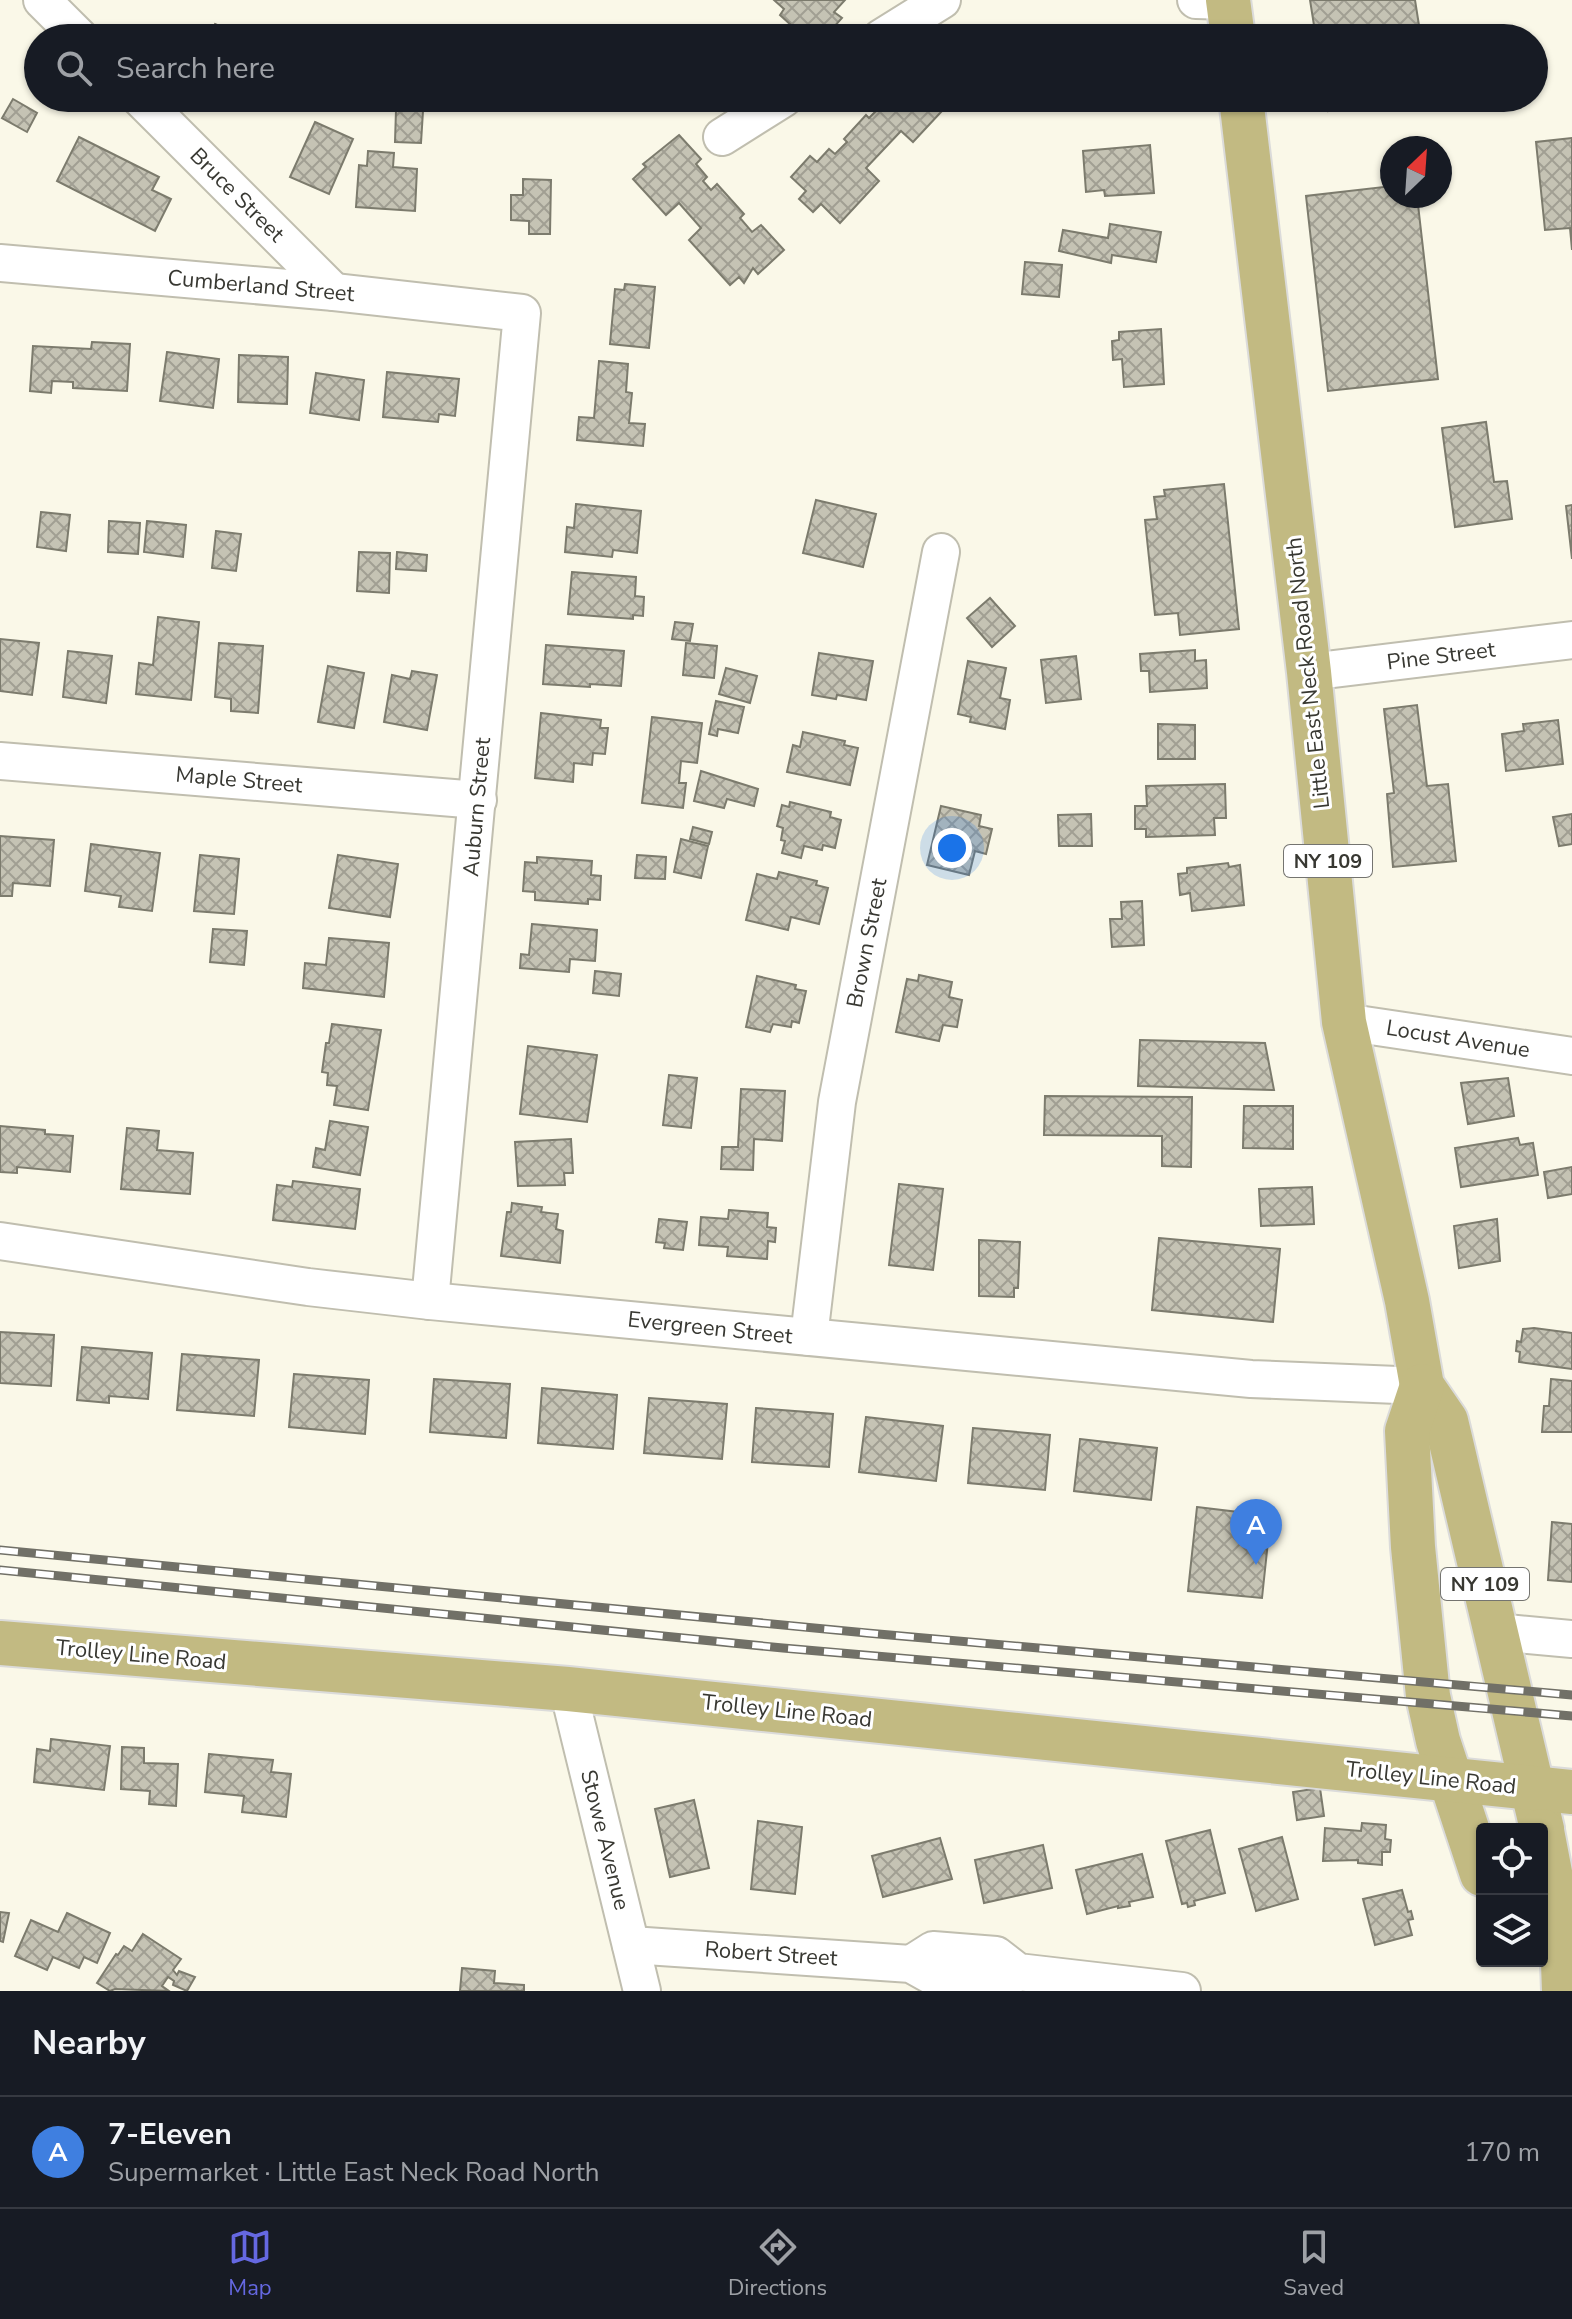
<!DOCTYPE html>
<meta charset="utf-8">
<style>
:root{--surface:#171b24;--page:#242831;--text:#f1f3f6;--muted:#9ea1a6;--line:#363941;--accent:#6568e1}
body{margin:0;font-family:"Nunito Sans",sans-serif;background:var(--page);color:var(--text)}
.controls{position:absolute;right:24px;bottom:24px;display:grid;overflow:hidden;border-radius:8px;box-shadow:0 2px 6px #0004}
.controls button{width:72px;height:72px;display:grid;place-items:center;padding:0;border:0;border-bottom:2px solid var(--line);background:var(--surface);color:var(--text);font:40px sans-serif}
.compass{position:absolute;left:1380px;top:136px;width:72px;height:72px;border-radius:50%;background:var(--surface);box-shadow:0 2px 6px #0004;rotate:25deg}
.you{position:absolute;left:952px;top:848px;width:28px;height:28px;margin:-20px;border:6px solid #fff;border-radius:50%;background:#1a73e8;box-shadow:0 0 0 12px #1a73e833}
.badge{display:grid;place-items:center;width:52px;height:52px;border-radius:50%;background:var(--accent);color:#fff;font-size:26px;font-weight:700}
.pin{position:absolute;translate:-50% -66px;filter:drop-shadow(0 2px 4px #0008)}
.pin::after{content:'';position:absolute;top:42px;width:28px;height:24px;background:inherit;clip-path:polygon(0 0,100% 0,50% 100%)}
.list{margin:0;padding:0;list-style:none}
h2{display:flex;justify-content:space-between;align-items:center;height:104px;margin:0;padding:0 32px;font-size:34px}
h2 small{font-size:26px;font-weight:400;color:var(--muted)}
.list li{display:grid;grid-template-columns:52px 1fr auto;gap:24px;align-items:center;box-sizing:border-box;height:112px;padding:0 32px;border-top:2px solid var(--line)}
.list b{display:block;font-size:30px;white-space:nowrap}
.list p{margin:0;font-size:26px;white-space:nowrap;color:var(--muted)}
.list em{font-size:26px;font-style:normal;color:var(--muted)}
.icon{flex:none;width:44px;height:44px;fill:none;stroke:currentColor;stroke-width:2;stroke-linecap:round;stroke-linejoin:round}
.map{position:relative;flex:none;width:1572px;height:1991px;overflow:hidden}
.search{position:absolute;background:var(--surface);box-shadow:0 2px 6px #0004;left:24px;right:24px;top:24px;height:88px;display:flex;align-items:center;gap:20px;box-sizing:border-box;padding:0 28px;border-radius:44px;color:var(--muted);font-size:30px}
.sheet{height:216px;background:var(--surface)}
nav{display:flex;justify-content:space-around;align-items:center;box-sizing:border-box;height:112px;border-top:2px solid var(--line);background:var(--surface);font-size:22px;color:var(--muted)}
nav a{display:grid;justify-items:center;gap:4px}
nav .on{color:var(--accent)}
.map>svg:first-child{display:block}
.building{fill:url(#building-cross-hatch);stroke:#7c7b6d;stroke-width:2}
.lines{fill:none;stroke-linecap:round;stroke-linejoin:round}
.minor-casing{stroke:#c0beaf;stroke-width:40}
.major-casing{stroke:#dbdbda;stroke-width:48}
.minor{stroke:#fff;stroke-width:36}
.major{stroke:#c2ba82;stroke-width:44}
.rail-casing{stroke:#717067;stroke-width:9}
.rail{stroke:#fff;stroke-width:6;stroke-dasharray:18;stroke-linecap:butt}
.labels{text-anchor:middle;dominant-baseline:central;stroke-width:6;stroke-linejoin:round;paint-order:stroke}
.shield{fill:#fff;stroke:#747470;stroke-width:2}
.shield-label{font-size:20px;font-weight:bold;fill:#383832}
.street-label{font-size:22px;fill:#383832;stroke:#fff}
</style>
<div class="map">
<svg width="1572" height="1991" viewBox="0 0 1572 1991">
<defs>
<pattern id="building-cross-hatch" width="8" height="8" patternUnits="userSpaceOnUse" patternTransform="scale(2)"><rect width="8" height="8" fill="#c5c3b4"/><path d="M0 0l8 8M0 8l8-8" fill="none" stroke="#a19f93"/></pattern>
</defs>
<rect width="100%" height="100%" fill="#faf8e8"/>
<g class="building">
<polygon points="774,0 845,0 834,12 842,18 824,38 818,38 808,29 802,35 780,15 784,9"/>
<polygon points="1310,0 1415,0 1421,38 1316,38"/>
<polygon points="215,24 244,38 209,38"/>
<polygon points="403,98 417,98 417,110 423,111 421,143 395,142 396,110 402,111"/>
<polygon points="877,98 944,99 936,107 941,112 913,142 901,131 866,168 879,181 840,223 821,204 813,212 799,199 806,191 791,177 810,156 817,162 829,149 835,154 847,142 844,139 866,115 869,118 881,106 875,100"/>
<polygon points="1326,98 1409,98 1328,111"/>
<polygon points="13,99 37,113 27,132 2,118"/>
<polygon points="315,122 353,139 329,194 290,177"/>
<polygon points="679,135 701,159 696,164 707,177 703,181 711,190 717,184 744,214 740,218 752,232 761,225 784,250 758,274 753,268 744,283 739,277 730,285 689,240 701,228 679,203 666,215 633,179 646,167 643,164"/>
<polygon points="79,137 159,177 152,190 171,199 155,231 57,181"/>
<polygon points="1572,138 1572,250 1570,228 1545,230 1536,142"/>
<polygon points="1150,145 1154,193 1105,196 1104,190 1086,192 1083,151"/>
<polygon points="368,151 394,153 393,167 417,169 415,211 356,207 359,165 367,166"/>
<polygon points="523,179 551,180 550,234 529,234 529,221 511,220 511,195 523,195"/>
<polygon points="1392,186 1392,196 1417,196 1438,379 1328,391 1306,196"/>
<polygon points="1110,224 1161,232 1156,262 1112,255 1111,263 1059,251 1063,230 1108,238"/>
<polygon points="1025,262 1062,265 1059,297 1022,294"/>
<polygon points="625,284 655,287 649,348 610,344 615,289 624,290"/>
<polygon points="1161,329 1164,384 1124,387 1122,359 1113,360 1112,341 1119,340 1119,332"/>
<polygon points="92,342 130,344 127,391 73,388 73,382 52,381 51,393 30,391 33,346 91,349"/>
<polygon points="167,352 219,359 213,408 160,401"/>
<polygon points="239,355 288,357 287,404 238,402"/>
<polygon points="599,361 628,364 626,392 632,393 629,423 645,424 643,446 577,440 579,417 594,418"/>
<polygon points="387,372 459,379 455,416 439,414 438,422 383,417"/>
<polygon points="316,373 364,380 359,420 310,413"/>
<polygon points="1486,422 1494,482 1507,481 1512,519 1455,527 1442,428"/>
<polygon points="1224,484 1239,629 1180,635 1178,613 1155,615 1145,520 1157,519 1154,497 1165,496 1164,490"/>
<polygon points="816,500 876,514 863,567 803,553"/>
<polygon points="576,504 641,511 637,553 613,550 612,557 565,552 567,527 574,528"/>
<polygon points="1572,505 1572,559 1566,506"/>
<polygon points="41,512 70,515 66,551 37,547"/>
<polygon points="109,521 140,523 138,554 108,552"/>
<polygon points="147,521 186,525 183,557 144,552"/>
<polygon points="216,531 241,534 236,571 212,568"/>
<polygon points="359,552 390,553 389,593 357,591"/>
<polygon points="397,552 427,555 426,571 396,569"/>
<polygon points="572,572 636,577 635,596 644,597 643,616 633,615 633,619 568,614"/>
<polygon points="990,598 1015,626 992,647 967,618"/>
<polygon points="158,617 199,622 191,700 136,694 139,663 153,665"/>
<polygon points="675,622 693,624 690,641 672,639"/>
<polygon points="0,639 39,643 32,695 0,691"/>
<polygon points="219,643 263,646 258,713 231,711 231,699 215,697"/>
<polygon points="686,643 717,646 714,678 683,675"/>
<polygon points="546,645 624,651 621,686 590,684 590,687 543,684"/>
<polygon points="1195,650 1195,661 1206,660 1207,688 1150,692 1149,671 1141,671 1140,654"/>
<polygon points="68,651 112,656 106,703 63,697"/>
<polygon points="819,653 873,661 866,700 837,695 836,699 812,695"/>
<polygon points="1076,656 1081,699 1046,703 1041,660"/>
<polygon points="968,661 1006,668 1000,698 1010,700 1005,729 970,722 971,717 958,714"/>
<polygon points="328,666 364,673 354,728 318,722"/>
<polygon points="726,668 757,676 750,703 719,694"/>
<polygon points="412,671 437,675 427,730 384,722 392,675 410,679"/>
<polygon points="716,701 744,707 738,733 718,729 717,736 709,734"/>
<polygon points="1417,705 1427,786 1448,784 1456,861 1393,867 1387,794 1394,793 1384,709"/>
<polygon points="541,713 601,720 600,728 608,728 605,754 593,753 592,765 574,763 573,782 535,778"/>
<polygon points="652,717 702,723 697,763 681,761 679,783 686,783 683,808 642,803"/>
<polygon points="1558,720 1563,764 1506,771 1502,734 1524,731 1523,724"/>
<polygon points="1158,724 1195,725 1195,759 1158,759"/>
<polygon points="803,732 845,741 844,745 858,748 850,785 787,772 793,745 800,747"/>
<polygon points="701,771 758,789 754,806 727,799 724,808 694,801"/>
<polygon points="1225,784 1226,818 1214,818 1215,835 1146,837 1146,829 1135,829 1135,806 1147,806 1146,786"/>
<polygon points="790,802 831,812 830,817 841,820 835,848 823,845 822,850 804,846 801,858 782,853 785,841 781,840 783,828 777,826 782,805 789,807"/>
<polygon points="941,806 981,815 979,826 992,829 986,854 975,851 969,875 927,865"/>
<polygon points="1091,814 1092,846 1059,846 1058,815"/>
<polygon points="1572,814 1572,844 1559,846 1553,817"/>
<polygon points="693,827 712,832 709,844 690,839"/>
<polygon points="0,836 54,840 50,886 13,883 12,896 0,896"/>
<polygon points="681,839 708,846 701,878 674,872"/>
<polygon points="91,844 160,853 152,911 119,907 121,896 85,891"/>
<polygon points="200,855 239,859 234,914 194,911"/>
<polygon points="338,855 398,864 390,917 329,908"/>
<polygon points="637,855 666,857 665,879 635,878"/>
<polygon points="537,857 592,861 591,875 601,876 600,900 588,899 588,904 535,900 535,892 523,891 525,862 537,863"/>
<polygon points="1228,863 1229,867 1240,865 1244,905 1192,911 1190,893 1180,895 1178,874 1187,873 1187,868"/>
<polygon points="779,872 817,881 816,885 828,888 819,924 791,917 788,930 746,920 757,874 777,879"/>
<polygon points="1142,901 1144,945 1112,947 1110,919 1122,919 1121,902"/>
<polygon points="532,924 597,930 595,961 570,959 569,972 520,968 521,954 529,955"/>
<polygon points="213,929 247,931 244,965 210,962"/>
<polygon points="329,938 389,943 384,997 303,988 305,963 326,965"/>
<polygon points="595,971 621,974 619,996 593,993"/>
<polygon points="919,975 952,982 949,997 962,1000 957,1027 943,1025 939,1041 896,1032 907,979 918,981"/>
<polygon points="757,976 796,985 795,989 806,991 799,1023 792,1021 791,1027 773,1024 770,1032 746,1027"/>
<polygon points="332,1024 381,1030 368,1110 334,1105 337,1086 327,1085 328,1073 322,1072 326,1043 329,1043"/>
<polygon points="1140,1040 1265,1043 1274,1090 1138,1086"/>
<polygon points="528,1046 597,1055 587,1122 520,1114"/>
<polygon points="669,1075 697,1078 691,1128 663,1125"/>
<polygon points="1508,1078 1514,1116 1468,1124 1461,1083"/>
<polygon points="741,1089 785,1091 782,1141 754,1139 753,1170 721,1169 722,1147 738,1147"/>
<polygon points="1045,1096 1192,1097 1191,1167 1162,1166 1162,1136 1044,1135"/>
<polygon points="1244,1106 1293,1106 1293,1149 1243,1148"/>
<polygon points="330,1121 368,1127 360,1175 313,1167 316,1148 325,1150"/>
<polygon points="0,1126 45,1130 45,1134 73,1136 70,1172 17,1167 17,1173 0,1172"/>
<polygon points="127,1128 159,1131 157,1150 193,1153 190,1194 121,1189"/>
<polygon points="1518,1138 1520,1145 1533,1143 1538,1175 1461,1187 1455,1148"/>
<polygon points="571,1139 573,1173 564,1173 565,1185 518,1186 515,1142"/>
<polygon points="1572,1167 1572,1194 1548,1198 1544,1172"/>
<polygon points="293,1181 360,1189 355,1229 273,1220 277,1185 292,1187"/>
<polygon points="899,1184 943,1189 933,1270 889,1265"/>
<polygon points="1312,1187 1314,1224 1261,1226 1259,1189"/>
<polygon points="512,1203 542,1207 541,1212 558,1214 556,1229 563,1231 560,1263 501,1256 507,1212 511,1212"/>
<polygon points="729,1210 768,1213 767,1227 776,1228 775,1242 768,1241 767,1259 727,1256 728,1247 699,1245 701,1217 728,1219"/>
<polygon points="659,1219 687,1222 683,1250 664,1248 665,1243 656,1242"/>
<polygon points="1497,1219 1500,1261 1459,1268 1454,1226"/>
<polygon points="1159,1238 1280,1249 1273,1322 1152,1310"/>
<polygon points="979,1240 1020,1242 1018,1288 1014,1288 1014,1297 979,1296"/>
<polygon points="1534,1328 1572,1333 1572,1369 1519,1362 1520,1352 1516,1351 1517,1341 1521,1342 1523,1329"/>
<polygon points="0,1332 54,1335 51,1386 0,1383"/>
<polygon points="82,1347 152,1353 148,1399 109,1396 109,1403 77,1400"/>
<polygon points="182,1354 259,1360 254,1416 177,1410"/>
<polygon points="294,1374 369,1380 365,1434 289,1427"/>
<polygon points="434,1379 510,1384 506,1438 430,1432"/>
<polygon points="1551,1379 1572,1381 1572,1432 1542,1432 1544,1406 1549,1406"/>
<polygon points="542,1388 617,1395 613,1449 538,1443"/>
<polygon points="649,1398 727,1404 722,1459 644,1453"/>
<polygon points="756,1408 833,1414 829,1467 752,1462"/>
<polygon points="866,1417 943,1426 936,1481 859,1472"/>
<polygon points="973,1428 1050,1435 1045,1490 968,1483"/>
<polygon points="1080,1439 1157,1448 1151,1500 1074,1491"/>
<polygon points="1197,1507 1263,1515 1262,1531 1269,1532 1262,1598 1188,1591"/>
<polygon points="1552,1522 1572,1524 1572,1582 1548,1580"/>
<polygon points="51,1739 110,1746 104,1790 34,1782 37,1749 50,1751"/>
<polygon points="122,1747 144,1748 144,1763 178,1764 176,1806 149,1804 150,1791 121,1789"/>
<polygon points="209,1754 273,1760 271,1772 291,1774 286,1817 242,1812 244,1796 205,1792"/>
<polygon points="1320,1788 1324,1816 1297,1820 1293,1792"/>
<polygon points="694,1800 709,1868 670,1877 655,1809"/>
<polygon points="758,1821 802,1827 795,1894 751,1889"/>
<polygon points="1362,1823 1386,1825 1385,1839 1391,1840 1390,1852 1382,1852 1382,1865 1358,1863 1358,1860 1323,1861 1325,1828 1361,1831"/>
<polygon points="1210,1830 1225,1893 1194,1901 1195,1905 1188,1907 1187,1903 1182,1904 1166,1841"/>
<polygon points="1282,1837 1298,1899 1256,1911 1239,1849"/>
<polygon points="940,1838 952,1879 883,1897 872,1856"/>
<polygon points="1043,1845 1052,1888 984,1903 975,1860"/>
<polygon points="1142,1854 1153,1897 1129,1902 1130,1906 1118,1908 1118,1906 1087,1914 1076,1870"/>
<polygon points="1402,1890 1408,1912 1411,1911 1413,1919 1408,1920 1412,1935 1375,1945 1363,1899"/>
<polygon points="0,1912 9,1913 3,1942 0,1941"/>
<polygon points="67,1913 110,1933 97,1963 84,1957 79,1968 53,1957 47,1970 15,1956 31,1920 58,1932"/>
<polygon points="143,1934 181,1959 173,1970 177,1975 179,1971 195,1977 187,1991 173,1985 174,1981 168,1977 162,1986 169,1991 115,1989 110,1991 97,1983 116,1954 118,1955 124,1946 132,1951"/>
<polygon points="462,1968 495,1971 494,1983 524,1985 524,1991 460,1991"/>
</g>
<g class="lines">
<g class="minor-casing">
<g id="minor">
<polyline points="42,0 80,38"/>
<polyline points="1196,0 1229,1"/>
<polyline points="881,38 942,0"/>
<polyline points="140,98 334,292"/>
<polyline points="722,137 784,98"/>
<polyline points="0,263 334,292 522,313 430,1301"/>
<polyline points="1309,672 1572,640"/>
<polyline points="0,761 478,800"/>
<polyline points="1344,1022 1572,1056"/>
<polyline points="0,1241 308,1287 430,1301 1251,1379 1422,1386"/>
<polyline points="809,1337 837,1102 941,552"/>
<polyline points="1496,1632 1572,1639"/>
<polyline points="568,1689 642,1991"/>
<polyline points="631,1945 911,1964 936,1978 999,1983 1018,1972"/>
<polyline points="911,1964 933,1950 996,1955 1018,1972 1182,1991"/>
</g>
</g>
<g class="major-casing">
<g id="major">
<polyline points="1228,0 1233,38"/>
<polyline points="1241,98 1309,672 1344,1022 1407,1301 1422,1386 1446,1421 1542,1829"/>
<polyline points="1422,1386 1407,1431 1413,1547 1428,1696 1438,1741 1482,1874"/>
<polyline points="0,1643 568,1689 1572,1792"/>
<polyline points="1542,1831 1562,1935 1564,1991"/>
</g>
</g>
<use href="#minor" class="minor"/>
<use href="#major" class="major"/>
<g class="rail-casing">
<g id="rail">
<polyline points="0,1550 867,1633 1572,1695"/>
<polyline points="0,1570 783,1648 1572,1716"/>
</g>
</g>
<use href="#rail" class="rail"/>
</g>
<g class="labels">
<g class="shield">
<rect x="1284" y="845" width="88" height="32" rx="6"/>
<rect x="1441" y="1568" width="88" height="32" rx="6"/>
</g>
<g class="shield-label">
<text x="1328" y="861">NY 109</text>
<text x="1485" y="1584">NY 109</text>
</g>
<g class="street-label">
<text transform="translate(237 195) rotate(45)">Bruce Street</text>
<text transform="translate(261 286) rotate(5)">Cumberland Street</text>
<text transform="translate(1441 656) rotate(-7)">Pine Street</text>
<text transform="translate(1308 673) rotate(-96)">Little East Neck Road North</text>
<text transform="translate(239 780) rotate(5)">Maple Street</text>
<text transform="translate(477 807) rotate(-85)">Auburn Street</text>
<text transform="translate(867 943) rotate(-79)">Brown Street</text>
<text transform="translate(1458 1039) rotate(9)">Locust Avenue</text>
<text transform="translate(710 1328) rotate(6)">Evergreen Street</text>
<text transform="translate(141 1655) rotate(5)">Trolley Line Road</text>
<text transform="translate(787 1711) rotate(6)">Trolley Line Road</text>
<text transform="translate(1431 1778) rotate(6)">Trolley Line Road</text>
<text transform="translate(605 1840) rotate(76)">Stowe Avenue</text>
<text transform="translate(771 1954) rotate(4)">Robert Street</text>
</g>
</g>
</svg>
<div class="controls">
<button><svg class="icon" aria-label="locate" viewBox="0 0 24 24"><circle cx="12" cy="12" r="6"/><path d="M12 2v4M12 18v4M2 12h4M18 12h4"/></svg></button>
<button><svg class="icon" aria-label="layers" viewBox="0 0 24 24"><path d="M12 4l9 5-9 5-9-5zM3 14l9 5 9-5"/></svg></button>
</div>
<svg class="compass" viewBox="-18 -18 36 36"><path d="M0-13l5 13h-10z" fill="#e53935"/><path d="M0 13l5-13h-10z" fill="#9ea1a6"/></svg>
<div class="you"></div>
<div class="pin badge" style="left:1256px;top:1565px;background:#3f7fe0">A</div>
<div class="search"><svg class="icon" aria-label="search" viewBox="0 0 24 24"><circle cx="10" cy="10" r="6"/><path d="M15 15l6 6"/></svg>Search here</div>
</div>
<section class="sheet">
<h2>Nearby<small></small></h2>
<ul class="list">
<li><span class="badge" style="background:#3f7fe0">A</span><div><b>7-Eleven</b><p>Supermarket · Little East Neck Road North</p></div><em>170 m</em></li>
</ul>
</section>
<nav>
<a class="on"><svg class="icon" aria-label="map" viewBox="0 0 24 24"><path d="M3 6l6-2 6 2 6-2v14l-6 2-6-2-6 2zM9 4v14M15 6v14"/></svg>Map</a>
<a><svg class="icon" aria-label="directions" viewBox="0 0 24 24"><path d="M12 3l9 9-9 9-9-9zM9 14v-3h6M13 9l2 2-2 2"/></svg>Directions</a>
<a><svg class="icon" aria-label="saved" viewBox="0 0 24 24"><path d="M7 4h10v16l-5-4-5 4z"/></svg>Saved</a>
</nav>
